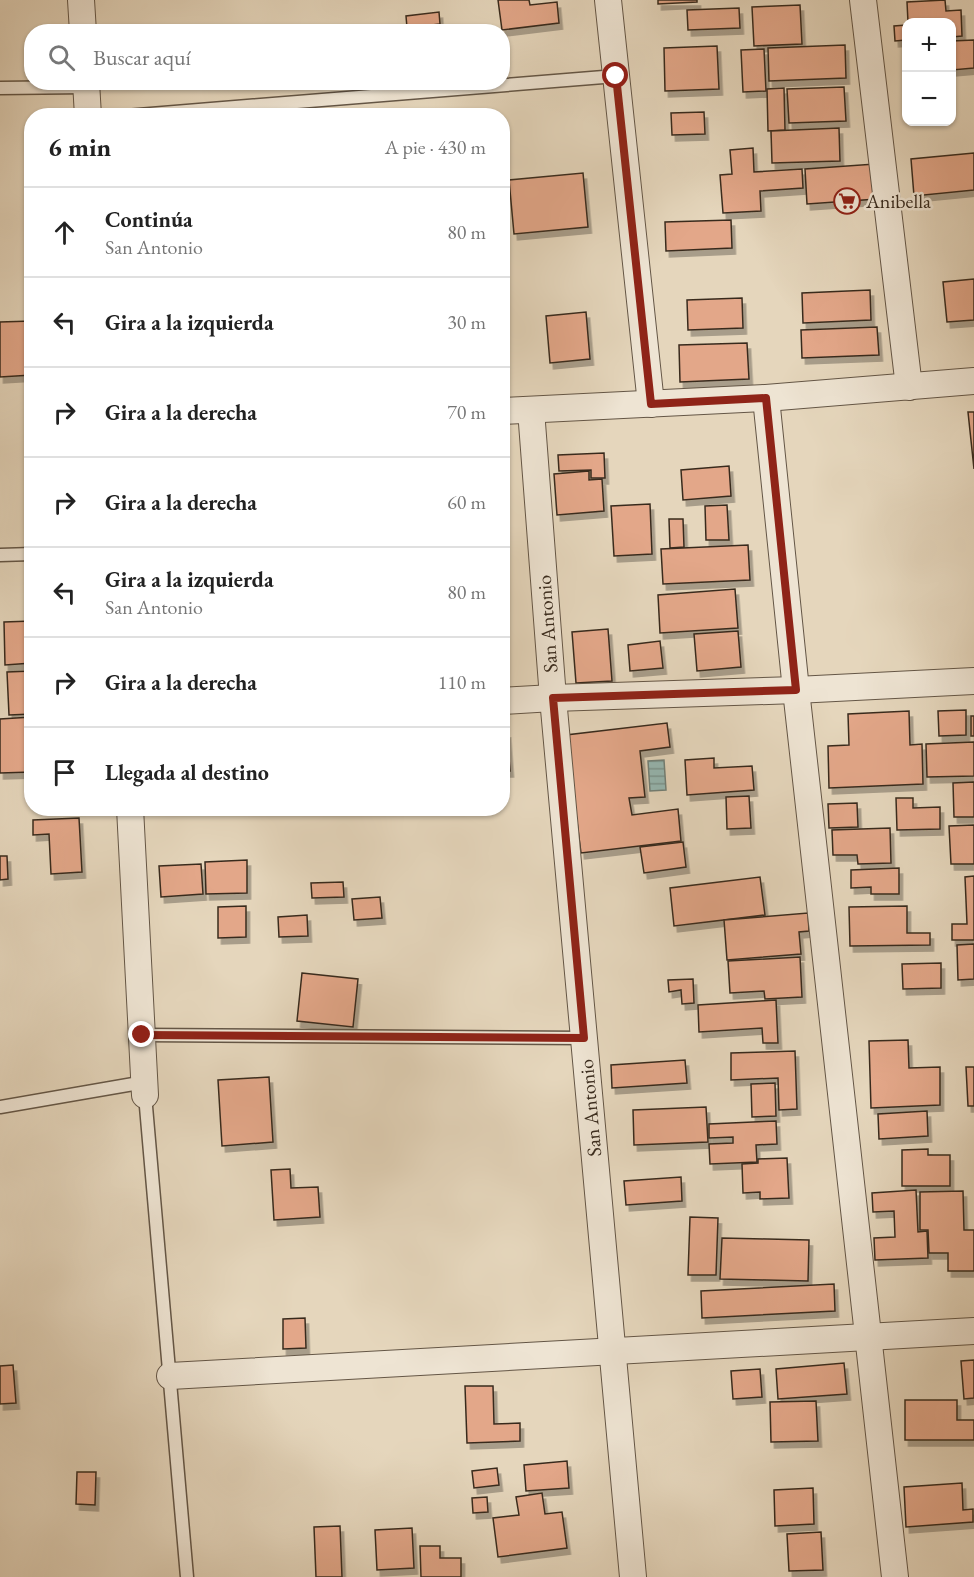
<!DOCTYPE html>
<html lang="es">
<meta charset="utf-8">
<style>
:root{--surface:#fff;--page:#f6f6f6;--text:#222;--muted:#767676;--line:#e0e0e0}
body{margin:0;font-family:"EB Garamond",serif;background:var(--page);color:var(--text)}
.controls{position:absolute;right:18px;top:18px;display:grid;overflow:hidden;border-radius:12px;box-shadow:0 2px 4px #0004}
.controls button{width:54px;height:54px;display:grid;place-items:center;padding:0;border:0;border-bottom:2px solid var(--line);background:var(--surface);color:var(--text);font:30px sans-serif}
.stop{position:absolute;width:18px;height:18px;margin:-14px;border:4px solid #8f2418;border-radius:50%;background:#fff}
.stop.end{background:#8f2418;border-color:#fff;box-shadow:0 2px 6px #0008}
.list{margin:0;padding:0;list-style:none}
h2{display:flex;justify-content:space-between;align-items:center;height:78px;margin:0;padding:0 24px;font-size:26px}
h2 small{font-size:20px;font-weight:400;color:var(--muted)}
.list li{display:grid;grid-template-columns:39px 1fr auto;gap:18px;align-items:center;box-sizing:border-box;height:90px;padding:0 24px;border-top:2px solid var(--line)}
.list b{display:block;font-size:22px;white-space:nowrap}
.list p{margin:0;font-size:20px;white-space:nowrap;color:var(--muted)}
.list em{font-size:20px;font-style:normal;color:var(--muted)}
.icon{flex:none;width:33px;height:33px;fill:none;stroke:currentColor;stroke-width:2;stroke-linecap:round;stroke-linejoin:round}
.map{position:relative;flex:none;width:974px;height:1577px;overflow:hidden}
.search{position:absolute;background:var(--surface);box-shadow:0 2px 4px #0004;left:24px;top:24px;width:486px;height:66px;display:flex;align-items:center;gap:15px;box-sizing:border-box;padding:0 21px;border-radius:24px;color:var(--muted);font-size:22px}
.panel{position:absolute;background:var(--surface);box-shadow:0 2px 4px #0004;left:24px;top:108px;width:486px;height:708px;border-radius:24px}
.map>svg:first-child{display:block}
.water{fill:url(#water-rules);stroke:#718078;stroke-width:1.5}
.building{fill:#e3a789;stroke:#392b1e;stroke-width:1.5;filter:url(#shadow)}
.lines{fill:none;stroke-linecap:round;stroke-linejoin:round}
.service-casing{stroke:#645646;stroke-width:15}
.minor-casing{stroke:#645646;stroke-width:28}
.service{stroke:#eee4d3;stroke-width:12}
.minor{stroke:#eee4d3;stroke-width:26}
.route{stroke:#8f2418;stroke-width:8}
.labels{text-anchor:middle;dominant-baseline:central;stroke-width:5;stroke-linejoin:round;paint-order:stroke}
.poi-label{font-size:20px;fill:#392b1e;stroke:#eee4d3;text-anchor:start}
.street-label{font-size:20px;fill:#392b1e;stroke:#eee4d3}
</style>
<div class="map">
<svg width="974" height="1577" viewBox="0 0 974 1577">
<defs>
<pattern id="water-rules" width="6" height="5" patternUnits="userSpaceOnUse" patternTransform="scale(1.5)"><rect width="6" height="5" fill="#96b9b4"/><path d="M0 2.5h6" fill="none" stroke="#7b9792"/></pattern>
<filter id="shadow"><feDropShadow dx="3.5" dy="6" stdDeviation="0" flood-color="#0004"/></filter>
</defs>
<rect width="100%" height="100%" fill="#e5d6bc"/>
<filter id="stains"><feTurbulence type="fractalNoise" baseFrequency=".00333" numOctaves="4"/><feColorMatrix values="0 0 0 0 .2 0 0 0 0 .09 0 0 0 0 .02 0 0 0 .5 -.17"/></filter>
<radialGradient id="worn" r=".72"><stop offset=".6" stop-color="#630" stop-opacity="0"/><stop offset="1" stop-color="#630" stop-opacity=".3"/></radialGradient>
<polygon class="water" points="664,760 666,790 650,791 648,761"/>
<g class="building">
<polygon points="498,0 529,0 530,5 557,2 559,23 502,30"/>
<polygon points="658,0 697,0 697,2 658,4"/>
<polygon points="945,0 946,11 961,10 962,36 952,37 952,22 908,22 907,2"/>
<polygon points="800,5 802,44 754,46 752,7"/>
<polygon points="739,8 740,28 688,30 687,10"/>
<polygon points="439,12 440,24 407,28 406,16"/>
<polygon points="906,25 906,40 895,41 894,26"/>
<polygon points="974,40 974,68 952,70 952,41"/>
<polygon points="845,45 846,78 769,81 768,48"/>
<polygon points="717,46 719,89 665,91 664,48"/>
<polygon points="764,49 766,91 743,92 741,50"/>
<polygon points="844,87 846,121 789,123 787,89"/>
<polygon points="784,88 785,130 768,131 767,89"/>
<polygon points="704,112 705,134 672,135 671,113"/>
<polygon points="839,128 840,161 772,163 771,131"/>
<polygon points="753,148 754,172 802,169 803,188 760,191 761,211 723,213 720,175 732,174 730,150"/>
<polygon points="974,153 974,190 914,196 911,159"/>
<polygon points="875,164 877,199 807,204 805,169"/>
<polygon points="583,173 588,227 514,234 509,180"/>
<polygon points="731,220 732,248 666,251 665,222"/>
<polygon points="974,279 974,320 947,322 943,282"/>
<polygon points="870,290 871,320 803,323 802,293"/>
<polygon points="742,298 743,328 688,330 687,300"/>
<polygon points="586,312 590,359 550,363 546,316"/>
<polygon points="32,321 32,375 0,377 0,322"/>
<polygon points="877,327 879,355 802,358 801,330"/>
<polygon points="747,343 749,379 680,382 679,345"/>
<polygon points="968,412 974,412 974,469"/>
<polygon points="604,453 605,478 591,478 591,470 559,471 558,455"/>
<polygon points="729,466 731,496 683,500 681,470"/>
<polygon points="589,471 589,480 602,479 604,511 557,515 554,474"/>
<polygon points="650,504 652,554 614,556 611,506"/>
<polygon points="727,505 729,540 706,540 705,506"/>
<polygon points="669,519 683,519 684,547 670,548"/>
<polygon points="748,545 750,580 663,584 661,549"/>
<polygon points="735,589 738,628 660,633 658,595"/>
<polygon points="32,621 32,663 5,665 4,622"/>
<polygon points="608,629 612,681 576,683 572,632"/>
<polygon points="738,631 741,667 697,671 694,634"/>
<polygon points="660,641 663,668 630,671 628,645"/>
<polygon points="32,671 32,714 9,715 7,672"/>
<polygon points="966,710 966,735 939,736 938,711"/>
<polygon points="909,711 910,745 922,744 923,784 829,788 828,746 849,745 848,714"/>
<rect x="971" y="716" width="3" height="20"/>
<polygon points="32,717 32,772 0,773 0,719"/>
<polygon points="667,723 670,747 640,751 645,797 629,798 632,815 678,809 681,841 581,853 566,735"/>
<polygon points="507,732 510,771 502,771 502,733"/>
<polygon points="974,742 974,776 927,777 926,744"/>
<polygon points="714,758 714,768 752,766 754,790 687,795 685,760"/>
<polygon points="974,782 974,817 954,817 953,783"/>
<polygon points="749,796 751,828 727,829 726,797"/>
<polygon points="896,798 913,798 913,808 940,807 940,829 897,830"/>
<polygon points="857,803 858,827 829,828 828,804"/>
<polygon points="79,818 82,872 51,874 49,834 33,835 33,820"/>
<polygon points="974,825 974,864 951,864 949,826"/>
<polygon points="890,828 891,863 858,864 857,855 833,855 832,830"/>
<polygon points="683,842 686,867 644,873 640,847"/>
<polygon points="0,856 7,856 8,879 0,880"/>
<polygon points="247,860 247,893 206,894 205,862"/>
<polygon points="201,864 203,894 161,897 159,866"/>
<polygon points="899,868 899,894 871,894 871,887 851,888 851,870"/>
<polygon points="974,876 974,940 952,940 952,924 967,924 965,877"/>
<polygon points="760,877 765,915 674,926 670,888"/>
<polygon points="343,882 344,897 312,898 311,883"/>
<polygon points="380,897 382,918 354,920 352,899"/>
<polygon points="246,906 246,937 218,938 218,907"/>
<polygon points="907,906 907,933 930,933 930,945 850,946 849,907"/>
<polygon points="808,913 809,931 799,932 801,954 727,960 724,920"/>
<polygon points="307,915 308,936 279,937 278,917"/>
<polygon points="974,944 974,979 958,980 957,945"/>
<polygon points="800,957 802,997 765,999 764,991 730,993 728,961"/>
<polygon points="941,963 941,988 903,989 902,964"/>
<polygon points="302,973 358,979 353,1027 297,1021"/>
<polygon points="693,979 694,1003 682,1004 681,990 669,992 668,980"/>
<polygon points="776,1000 778,1043 763,1043 762,1028 699,1032 698,1005"/>
<polygon points="908,1040 909,1068 940,1067 940,1105 871,1108 869,1041"/>
<polygon points="795,1051 797,1109 779,1110 778,1078 731,1080 731,1053"/>
<polygon points="685,1060 687,1083 612,1088 611,1065"/>
<polygon points="966,1067 974,1067 974,1106 968,1106"/>
<polygon points="269,1077 273,1142 222,1146 218,1080"/>
<polygon points="775,1083 776,1116 752,1117 751,1084"/>
<polygon points="706,1107 708,1142 634,1145 633,1110"/>
<polygon points="927,1111 928,1136 879,1139 878,1114"/>
<polygon points="776,1121 777,1144 756,1145 757,1162 710,1164 709,1144 733,1143 733,1137 709,1138 709,1124"/>
<polygon points="928,1149 928,1155 950,1155 950,1186 902,1186 902,1150"/>
<polygon points="787,1158 789,1198 760,1199 760,1192 743,1193 742,1164 758,1163 758,1159"/>
<polygon points="290,1169 291,1188 318,1187 320,1217 274,1220 271,1170"/>
<polygon points="681,1177 682,1201 626,1205 624,1181"/>
<polygon points="916,1190 918,1232 927,1231 928,1258 875,1260 874,1238 895,1237 894,1211 873,1212 872,1193"/>
<polygon points="963,1191 964,1230 974,1230 974,1271 948,1271 948,1253 929,1253 928,1230 920,1230 920,1192"/>
<polygon points="690,1217 718,1218 716,1275 688,1275"/>
<polygon points="722,1238 809,1240 808,1281 720,1279"/>
<polygon points="834,1284 835,1311 702,1318 701,1291"/>
<polygon points="305,1318 306,1348 283,1349 283,1319"/>
<polygon points="974,1360 974,1398 964,1399 961,1361"/>
<polygon points="844,1363 847,1394 778,1399 776,1369"/>
<polygon points="13,1365 16,1403 0,1404 0,1366"/>
<polygon points="760,1369 762,1397 733,1399 731,1371"/>
<polygon points="465,1386 493,1386 494,1424 520,1423 520,1441 467,1443"/>
<polygon points="905,1400 957,1400 957,1420 974,1420 974,1440 905,1440"/>
<polygon points="816,1401 818,1441 771,1442 770,1402"/>
<polygon points="567,1461 569,1488 526,1491 524,1465"/>
<polygon points="497,1468 499,1485 474,1488 472,1471"/>
<polygon points="77,1472 96,1472 95,1505 76,1504"/>
<polygon points="962,1483 963,1510 973,1509 973,1522 906,1527 904,1487"/>
<polygon points="813,1488 814,1524 775,1526 774,1490"/>
<polygon points="542,1493 545,1514 562,1512 567,1548 498,1557 493,1518 519,1515 516,1497"/>
<polygon points="487,1497 488,1512 473,1513 472,1498"/>
<polygon points="340,1526 342,1577 316,1577 314,1527"/>
<polygon points="412,1528 414,1568 377,1570 375,1530"/>
<polygon points="821,1532 823,1570 789,1571 787,1534"/>
<polygon points="420,1546 440,1546 440,1558 461,1558 461,1577 421,1577"/>
</g>
<g class="lines">
<g class="service-casing">
<g id="service">
<polyline points="0,88 86,87"/>
<polyline points="126,116 616,76"/>
<polyline points="0,555 32,554"/>
<polyline points="142,1035 584,1038"/>
<polyline points="145,1095 187,1577"/>
<polyline points="0,1107 145,1082"/>
</g>
</g>
<g class="minor-casing">
<g id="minor">
<polyline points="81,0 83,32"/>
<polyline points="608,0 651,404"/>
<polyline points="863,0 909,387"/>
<polyline points="86,82 88,116"/>
<polyline points="766,398 796,690 895,1577"/>
<polyline points="531,410 553,698 633,1577"/>
<polyline points="502,411 766,398 974,381"/>
<polyline points="502,701 553,698 796,690 974,681"/>
<polyline points="130,808 145,1095"/>
<polyline points="170,1376 974,1331"/>
</g>
</g>
<use href="#service" class="service"/>
<use href="#minor" class="minor"/>
</g>
<g class="lines">
<polyline class="route" points="142,1035 584,1038 553,698 796,690 766,398 651,404 616,76"/>
</g>
<defs>
<g id="supermarket-ring" transform="scale(1.35)"><circle r="9.5" fill="#eee4d3" stroke="#8f2418" stroke-width="1.5"/><path d="M-6-5.5h2.5l.6 2H6L4.5 2H-2.5L-4.4-4H-6ZM-1.5 3.2a1.3 1.3 0 1 0 .1 0ZM3 3.2a1.3 1.3 0 1 0 .1 0Z" fill="#8f2418"/></g>
</defs>
<g fill-rule="evenodd">
<use href="#supermarket-ring" x="847" y="201"/>
</g>
<g class="labels">
<g class="poi-label">
<text x="866" y="201">Anibella</text>
</g>
<g class="street-label">
<text transform="translate(547 624) rotate(-94)">San Antonio</text>
<text transform="translate(590 1108) rotate(-95)">San Antonio</text>
</g>
</g>
<rect width="100%" height="100%" filter="url(#stains)"/>
<rect width="100%" height="100%" fill="url(#worn)"/>
</svg>
<div class="controls">
<button>+</button>
<button>−</button>
</div>
<div class="stop" style="left:616px;top:76px"></div>
<div class="stop end" style="left:142px;top:1035px"></div>
<div class="search"><svg class="icon" aria-label="search" viewBox="0 0 24 24"><circle cx="10" cy="10" r="6"/><path d="M15 15l6 6"/></svg>Buscar aquí</div>
<section class="panel">
<h2>6 min<small>A pie · 430 m</small></h2>
<ul class="list">
<li><svg class="icon" aria-label="ahead" viewBox="0 0 24 24"><path d="M12 20V5M6 11l6-6 6 6"/></svg><div><b>Continúa</b><p>San Antonio</p></div><em>80 m</em></li>
<li><svg class="icon" aria-label="left" viewBox="0 0 24 24"><path d="M17 20v-9H6M10 6l-5 5 5 5"/></svg><div><b>Gira a la izquierda</b></div><em>30 m</em></li>
<li><svg class="icon" aria-label="right" viewBox="0 0 24 24"><path d="M7 20v-9h11M14 6l5 5-5 5"/></svg><div><b>Gira a la derecha</b></div><em>70 m</em></li>
<li><svg class="icon" aria-label="right" viewBox="0 0 24 24"><path d="M7 20v-9h11M14 6l5 5-5 5"/></svg><div><b>Gira a la derecha</b></div><em>60 m</em></li>
<li><svg class="icon" aria-label="left" viewBox="0 0 24 24"><path d="M17 20v-9H6M10 6l-5 5 5 5"/></svg><div><b>Gira a la izquierda</b><p>San Antonio</p></div><em>80 m</em></li>
<li><svg class="icon" aria-label="right" viewBox="0 0 24 24"><path d="M7 20v-9h11M14 6l5 5-5 5"/></svg><div><b>Gira a la derecha</b></div><em>110 m</em></li>
<li><svg class="icon" aria-label="arrive" viewBox="0 0 24 24"><path d="M6 21V4h12l-3 4 3 4H6"/></svg><div><b>Llegada al destino</b></div></li>
</ul>
</section>
</div>
